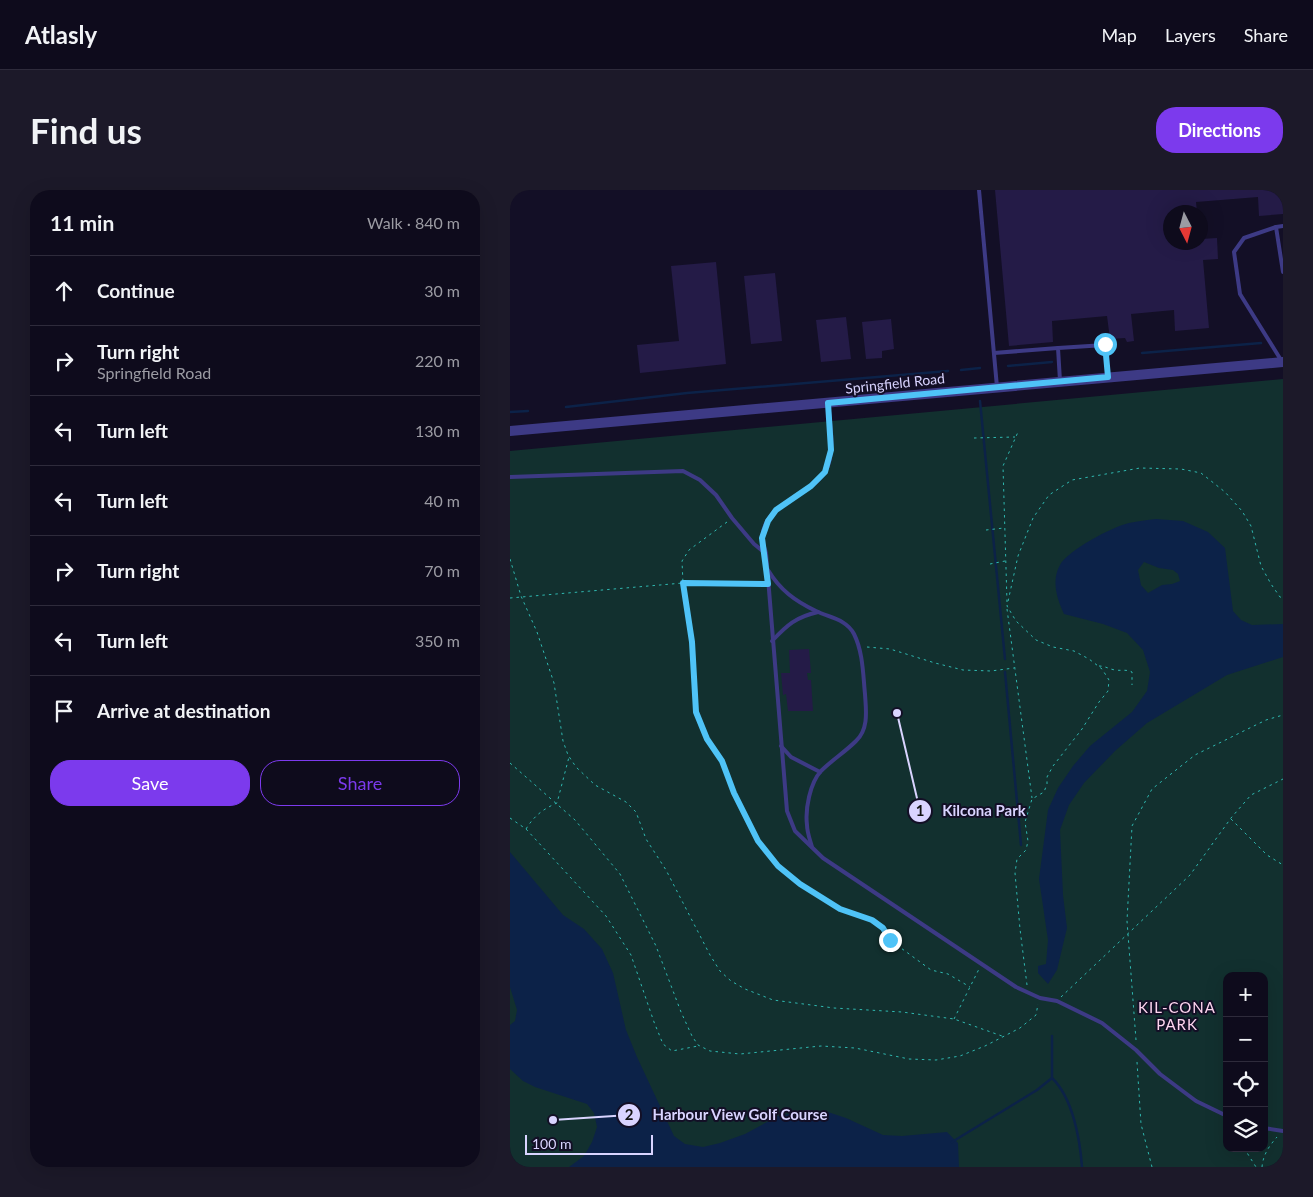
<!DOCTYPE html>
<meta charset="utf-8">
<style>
:root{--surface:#0e0b1c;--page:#1c1929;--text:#f1f3f6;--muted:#9b9ba3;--line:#2e2b3b;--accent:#7c3aed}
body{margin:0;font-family:Lato,sans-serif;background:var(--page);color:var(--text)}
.controls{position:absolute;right:15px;bottom:15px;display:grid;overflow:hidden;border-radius:10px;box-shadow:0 5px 20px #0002}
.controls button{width:45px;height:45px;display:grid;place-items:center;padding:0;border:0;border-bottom:1px solid var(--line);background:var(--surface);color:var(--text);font:25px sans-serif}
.compass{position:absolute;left:653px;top:15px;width:45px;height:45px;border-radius:50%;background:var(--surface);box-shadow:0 5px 20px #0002;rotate:174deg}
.scale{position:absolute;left:15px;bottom:12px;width:128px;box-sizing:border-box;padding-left:5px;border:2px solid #d9d4ff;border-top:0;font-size:14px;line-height:18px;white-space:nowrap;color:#d9d4ff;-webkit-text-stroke:4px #130f26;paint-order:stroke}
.stop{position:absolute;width:15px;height:15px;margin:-11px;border:4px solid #4fc3f7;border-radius:50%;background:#fff}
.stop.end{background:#4fc3f7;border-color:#fff;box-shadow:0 1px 5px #0008}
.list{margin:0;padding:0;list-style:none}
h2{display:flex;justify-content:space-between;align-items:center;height:65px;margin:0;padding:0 20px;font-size:21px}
h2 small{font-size:16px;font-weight:400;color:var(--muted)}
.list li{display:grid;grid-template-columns:32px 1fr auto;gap:15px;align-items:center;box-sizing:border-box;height:70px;padding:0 20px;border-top:1px solid var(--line)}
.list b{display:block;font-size:19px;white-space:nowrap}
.list p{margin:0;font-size:16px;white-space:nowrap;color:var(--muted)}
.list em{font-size:16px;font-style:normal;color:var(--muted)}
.actions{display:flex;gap:10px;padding:15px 20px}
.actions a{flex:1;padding:11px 0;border:1px solid var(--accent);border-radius:20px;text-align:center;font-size:18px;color:var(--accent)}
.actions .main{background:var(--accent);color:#fff}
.icon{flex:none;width:28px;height:28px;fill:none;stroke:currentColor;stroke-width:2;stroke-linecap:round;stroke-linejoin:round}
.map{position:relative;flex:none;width:773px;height:977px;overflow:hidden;border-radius:20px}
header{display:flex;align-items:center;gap:30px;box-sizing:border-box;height:70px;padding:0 25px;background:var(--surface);border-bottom:1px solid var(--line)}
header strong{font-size:24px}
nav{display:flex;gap:28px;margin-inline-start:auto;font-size:18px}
.intro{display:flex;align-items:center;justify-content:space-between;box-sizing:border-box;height:120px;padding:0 30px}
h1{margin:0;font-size:35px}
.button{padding:12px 22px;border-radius:20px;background:var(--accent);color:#fff;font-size:18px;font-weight:700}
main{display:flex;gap:30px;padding:0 30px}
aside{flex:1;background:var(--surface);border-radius:20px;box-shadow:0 5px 20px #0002}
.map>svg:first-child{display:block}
.green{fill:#12302f;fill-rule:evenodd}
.water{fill:#0c2248;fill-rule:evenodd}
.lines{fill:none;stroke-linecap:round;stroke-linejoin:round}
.stream{stroke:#0c2248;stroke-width:2.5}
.building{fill:#241b47}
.path{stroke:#2fb8b0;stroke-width:1;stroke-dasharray:2.5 4;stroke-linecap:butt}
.service{stroke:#3d3a85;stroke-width:4}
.tertiary{stroke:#3d3a85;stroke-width:10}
.route{stroke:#4fc3f7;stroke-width:6}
.labels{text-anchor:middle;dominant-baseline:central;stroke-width:4;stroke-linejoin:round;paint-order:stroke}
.street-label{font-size:14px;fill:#d9d4ff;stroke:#130f26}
.neighbourhood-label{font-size:15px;letter-spacing:1px;fill:#ffd6f0;stroke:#130f26}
.leader{fill:none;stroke:#d9d4ff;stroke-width:2}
.callout-dot{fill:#d9d4ff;stroke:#130f26;stroke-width:2}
.mark-label{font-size:15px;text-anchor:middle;font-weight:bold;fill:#111}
.callout-label{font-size:15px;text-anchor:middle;font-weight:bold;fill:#d9d4ff;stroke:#130f26;stroke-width:4;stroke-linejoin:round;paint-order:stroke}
</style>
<header>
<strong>Atlasly</strong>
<nav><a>Map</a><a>Layers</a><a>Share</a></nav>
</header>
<div class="intro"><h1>Find us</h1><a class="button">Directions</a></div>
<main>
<aside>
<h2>11 min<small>Walk · 840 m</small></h2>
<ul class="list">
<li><svg class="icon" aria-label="ahead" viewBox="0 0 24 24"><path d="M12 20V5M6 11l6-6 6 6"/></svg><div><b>Continue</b></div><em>30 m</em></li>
<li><svg class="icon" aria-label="right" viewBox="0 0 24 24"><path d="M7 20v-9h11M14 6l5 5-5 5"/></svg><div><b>Turn right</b><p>Springfield Road</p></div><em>220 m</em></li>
<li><svg class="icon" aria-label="left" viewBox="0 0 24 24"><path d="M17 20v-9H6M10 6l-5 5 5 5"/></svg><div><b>Turn left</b></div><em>130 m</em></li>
<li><svg class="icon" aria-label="left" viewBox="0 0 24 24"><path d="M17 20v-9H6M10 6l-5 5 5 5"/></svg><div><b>Turn left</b></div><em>40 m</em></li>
<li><svg class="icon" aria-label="right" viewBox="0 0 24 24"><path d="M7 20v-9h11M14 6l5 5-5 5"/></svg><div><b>Turn right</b></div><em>70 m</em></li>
<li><svg class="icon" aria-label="left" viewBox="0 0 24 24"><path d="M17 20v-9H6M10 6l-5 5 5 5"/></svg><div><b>Turn left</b></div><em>350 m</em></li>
<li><svg class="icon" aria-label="arrive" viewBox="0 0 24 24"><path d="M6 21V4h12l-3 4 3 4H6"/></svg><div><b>Arrive at destination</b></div></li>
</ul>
<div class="actions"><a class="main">Save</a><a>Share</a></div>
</aside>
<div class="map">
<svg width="773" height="977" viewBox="0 0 773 977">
<rect width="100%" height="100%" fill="#130f26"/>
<path class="green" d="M773,189V977H0V261ZM717,786H754V958H717Z"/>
<g class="water">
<path d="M646,329L673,331L698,342L715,358L723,421L731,430L742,435L773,434V467L717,485L637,533L605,561L574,593L559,615L550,640L553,705L557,738L547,780L538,794L528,783V776L536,774L538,750L529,689L538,620L548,598L563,576L580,556L622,522L637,501L640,482L633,460L617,443L593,434L554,424C547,409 541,391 550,375C558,360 602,337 619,333C628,331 637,330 646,329ZM634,372L649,378L663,380L668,384L670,391L662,394L652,395L638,403L631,395L628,380Z"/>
<polygon points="0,662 53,725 74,739 92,759 103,783 116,840 127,867 164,946 175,954 193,957 210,953 235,944 268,926 291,922 318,922 336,928 373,945 392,946 437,942 448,953 449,977 59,977 74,966 82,952 87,937 84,923 77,914 25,897 13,891 0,879 0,835 5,831 7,820 0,797"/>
</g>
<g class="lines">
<g class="stream">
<polyline points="632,163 751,153"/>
<polyline points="498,176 542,172"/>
<polyline points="451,180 470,178"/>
<polyline points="470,211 495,469"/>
<polyline points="56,217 177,203 438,181"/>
<polyline points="0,222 18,221"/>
<polyline points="495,482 511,655"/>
<path d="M542,888C563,908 570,950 572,977"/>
<polyline points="442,952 527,900 542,888 542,846"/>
</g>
</g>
<g class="building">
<polygon points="485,0 773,0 773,24 749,26 748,7 686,12 687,22 661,22 661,52 691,52 691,49 707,48 708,69 693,70 699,138 665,141 664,120 621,124 624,151 617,152 615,148 600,149 597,126 542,131 543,152 499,156"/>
<polygon points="206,72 216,174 130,183 127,155 169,151 161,76"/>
<polygon points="265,83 272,151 241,154 234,86"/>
<polygon points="336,127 341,169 311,172 306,130"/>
<polygon points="381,129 384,159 372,161 372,168 356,169 352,132"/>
<polygon points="299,459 301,483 297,483 298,490 301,490 303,521 278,521 276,504 273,505 271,483 280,483 279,460"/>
</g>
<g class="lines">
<g class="path">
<polyline points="464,248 505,247"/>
<polyline points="217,332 179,360 172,371 173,393 182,452 186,522 197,549 212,571 224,603 248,651 268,676 290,694 330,719 362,730 373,738 380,750 421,780 438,784 460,797"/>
<polyline points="476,340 494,338"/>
<polyline points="0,369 11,406 27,442 44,493 53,551 58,565 66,577 85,595 116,612 126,622 136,649 156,680 200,765 210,781 221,791 235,799 263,810 324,818 392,822 444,829 492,846"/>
<polyline points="480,374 495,371"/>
<polyline points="0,408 173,393 251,394"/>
<polyline points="497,412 493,276 508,242"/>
<polyline points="497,419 522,608"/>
<polyline points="357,457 380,459 425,473 453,480 481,481 504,478"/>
<path d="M589,476C595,476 599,479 605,480C612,481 616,479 622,482V495"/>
<polyline points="0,573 65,630 110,684 146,756 171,822 182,846 188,855 200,861 230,864 311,856 345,858 399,869 426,870 450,866 475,856 510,838 526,825 528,814"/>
<polyline points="0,628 16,639 96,726 121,765 144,832 153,854 162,861 188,856"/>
<polyline points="721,629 757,665 773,675"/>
<path d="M16,639C24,626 33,619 47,613L59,567"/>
<polyline points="517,795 510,739 505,683 507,669 516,660 518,651 515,632 522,609 534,602 537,594 537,587 543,576 572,539 589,512 598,501 599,490 592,479 579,469 564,461 543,457 526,450 506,431 497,416 508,366 523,328 539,305 562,290 630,278 671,279 691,283 715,302 732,321 741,336 751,376 761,394 770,407 773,408"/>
<polyline points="551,807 680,685 721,628 741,605 773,589"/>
<polyline points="444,829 469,779"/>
<polyline points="626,850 617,731 622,636 642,599 685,565 756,530 773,525"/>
<polyline points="627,872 631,934 642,977"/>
<polyline points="734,958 746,977"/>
<path d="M752,977C753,965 759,956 767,947"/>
</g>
<g class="service">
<polyline points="469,0 487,197"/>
<polyline points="773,36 766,37 773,82"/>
<polyline points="766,37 734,48 724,62 730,104 771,170"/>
<polyline points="484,163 548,158"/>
<polyline points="550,191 548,158 595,155 598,186"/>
<path d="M318,213C320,232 326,265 315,282C299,307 254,313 252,348C252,353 255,359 256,363L277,621L285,641L313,668L506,797L530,808L547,811L592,833L626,860L650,884L686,911L717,926"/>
<polyline points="0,287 173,281 190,290 206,305 222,328 244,354 255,363"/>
<path d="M258,380C270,400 285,411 306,421C320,428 336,429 344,444C353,462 353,484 355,504C356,520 359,539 346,551C335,562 322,570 311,581C300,593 295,619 297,635C297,642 300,650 302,657"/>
<path d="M262,451C277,435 286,427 308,422"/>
<polyline points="271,556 281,567 310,582"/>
<polyline points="754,938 773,941"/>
</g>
<polyline class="tertiary" points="0,241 773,172"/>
</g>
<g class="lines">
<polyline class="route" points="380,750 373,738 362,730 330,719 290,694 268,676 248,651 224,603 212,571 197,549 186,522 182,452 173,393 258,394 252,348 258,331 266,320 301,296 315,282 321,260 318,213 598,187 595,154"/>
</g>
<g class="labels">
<g class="street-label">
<text transform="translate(385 193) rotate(-6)">Springfield Road</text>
</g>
<g class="neighbourhood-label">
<text x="667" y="817">KIL-CONA<tspan x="667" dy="17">PARK</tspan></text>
</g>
</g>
<path class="leader" d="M387 523L410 621M43 930L119 925"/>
<g class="callout-dot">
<circle cx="387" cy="523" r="5"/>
<circle cx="43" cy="930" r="5"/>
<circle cx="410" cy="621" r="12"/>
<circle cx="119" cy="925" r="12"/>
</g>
<g class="mark-label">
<text x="410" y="626">1</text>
<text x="119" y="930">2</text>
</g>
<g class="callout-label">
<text x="474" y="626">Kilcona Park</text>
<text x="230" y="930">Harbour View Golf Course</text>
</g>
</svg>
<div class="controls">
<button>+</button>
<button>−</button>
<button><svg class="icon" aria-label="locate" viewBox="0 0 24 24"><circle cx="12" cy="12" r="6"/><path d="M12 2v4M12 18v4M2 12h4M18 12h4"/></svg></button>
<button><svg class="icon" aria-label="layers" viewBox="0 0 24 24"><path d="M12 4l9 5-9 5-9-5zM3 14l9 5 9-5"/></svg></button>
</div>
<svg class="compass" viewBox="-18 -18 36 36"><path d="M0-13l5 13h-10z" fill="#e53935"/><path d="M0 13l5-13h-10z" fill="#9b9ba3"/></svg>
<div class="scale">100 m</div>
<div class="stop" style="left:595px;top:154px"></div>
<div class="stop end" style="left:380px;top:750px"></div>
</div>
</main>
